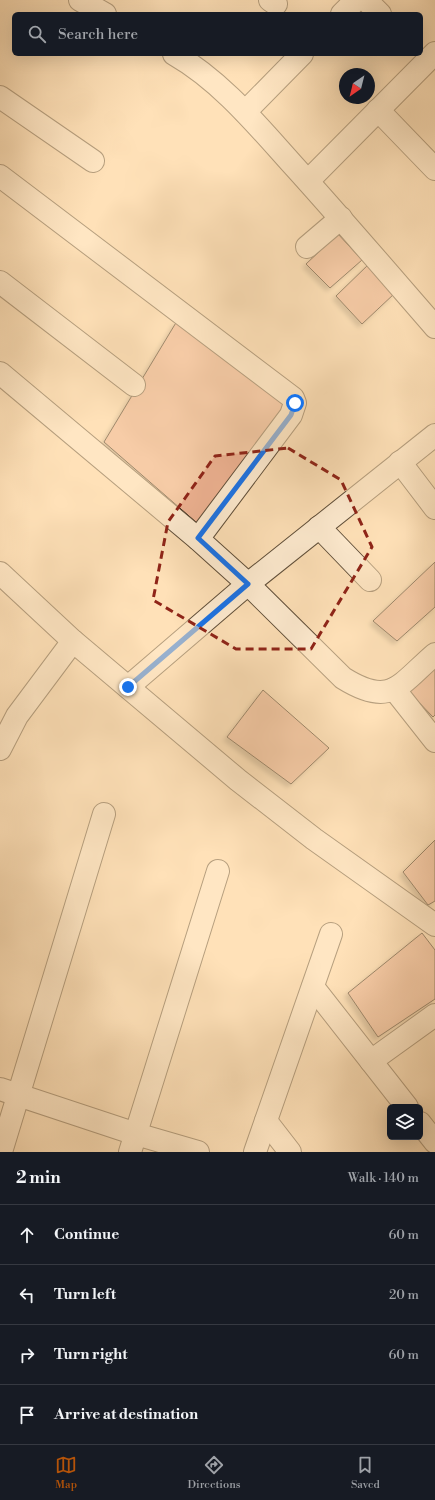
<!DOCTYPE html>
<meta charset="utf-8">
<style>
:root{--surface:#171b24;--page:#242831;--text:#f1f3f6;--muted:#9ea1a6;--line:#363941;--accent:#b45309}
body{margin:0;font-family:"Libre Bodoni",serif;background:var(--page);color:var(--text)}
.controls{position:absolute;right:12px;bottom:12px;display:grid;overflow:hidden;border-radius:6px;box-shadow:0 4px 16px #0002}
.controls button{width:36px;height:36px;display:grid;place-items:center;padding:0;border:0;border-bottom:1px solid var(--line);background:var(--surface);color:var(--text);font:20px sans-serif}
.compass{position:absolute;left:339px;top:68px;width:36px;height:36px;border-radius:50%;background:var(--surface);box-shadow:0 4px 16px #0002;rotate:215deg}
.stop{position:absolute;width:12px;height:12px;margin:-9px;border:3px solid #1a73e8;border-radius:50%;background:#fff}
.stop.end{background:#1a73e8;border-color:#fff;box-shadow:0 1px 4px #0008}
.list{margin:0;padding:0;list-style:none}
h2{display:flex;justify-content:space-between;align-items:center;height:52px;margin:0;padding:0 16px;font-size:17px}
h2 small{font-size:13px;font-weight:400;color:var(--muted)}
.list li{display:grid;grid-template-columns:26px 1fr auto;gap:12px;align-items:center;box-sizing:border-box;height:60px;padding:0 16px;border-top:1px solid var(--line)}
.list b{display:block;font-size:15px;white-space:nowrap}
.list em{font-size:13px;font-style:normal;color:var(--muted)}
.icon{flex:none;width:22px;height:22px;fill:none;stroke:currentColor;stroke-width:2;stroke-linecap:round;stroke-linejoin:round}
.map{position:relative;flex:none;width:435px;height:1152px;overflow:hidden}
.search{position:absolute;background:var(--surface);box-shadow:0 4px 16px #0002;left:12px;right:12px;top:12px;height:44px;display:flex;align-items:center;gap:10px;box-sizing:border-box;padding:0 14px;border-radius:6px;color:var(--muted);font-size:15px}
.sheet{height:292px;background:var(--surface)}
nav{display:flex;justify-content:space-around;align-items:center;box-sizing:border-box;height:56px;border-top:1px solid var(--line);background:var(--surface);font-size:11px;color:var(--muted)}
nav a{display:grid;justify-items:center;gap:2px}
nav .on{color:var(--accent)}
.map>svg:first-child{display:block}
.building{fill:#eeb292;stroke:#2b1e10;filter:url(#shadow)}
.lines{fill:none;stroke-linecap:round;stroke-linejoin:round}
.minor-casing{stroke:#604f3a;stroke-width:24}
.tertiary-casing{stroke:#604f3a;stroke-width:24}
.minor{stroke:#ffecd1;stroke-width:22}
.tertiary{stroke:#ffecd1;stroke-width:22}
.route{stroke:#1a73e8;stroke-width:5}
.marked{fill:none;stroke:#8f2418;stroke-width:3;stroke-dasharray:8 5;stroke-linejoin:round}
</style>
<div class="map">
<svg width="435" height="1152" viewBox="0 0 435 1152">
<defs>
<filter id="shadow"><feDropShadow dx="-3.5" dy="3.5" stdDeviation="2" flood-color="#0004"/></filter>
</defs>
<rect width="100%" height="100%" fill="#ffe1b8"/>
<filter id="stains"><feTurbulence type="fractalNoise" baseFrequency=".005" numOctaves="4"/><feColorMatrix values="0 0 0 0 .2 0 0 0 0 .09 0 0 0 0 .02 0 0 0 .5 -.17"/></filter>
<radialGradient id="worn" r=".72"><stop offset=".6" stop-color="#630" stop-opacity="0"/><stop offset="1" stop-color="#630" stop-opacity=".3"/></radialGradient>
<g class="building">
<polygon points="338,234 362,260 330,288 306,264"/>
<polygon points="370,263 395,293 362,324 336,296"/>
<polygon points="177,321 286,405 197,523 104,442"/>
<polygon points="435,562 435,607 397,641 373,621"/>
<polygon points="435,667 435,715 433,717 408,691"/>
<polygon points="263,690 329,748 291,784 227,737"/>
<polygon points="435,840 435,901 428,905 403,872"/>
<polygon points="422,933 435,950 435,999 378,1037 348,993"/>
</g>
<g class="lines">
<g class="minor-casing">
<g id="minor">
<polyline points="80,0 105,14"/>
<polyline points="270,0 276,4"/>
<polyline points="366,0 380,14"/>
<polyline points="342,14 356,0"/>
<path d="M174,54C221,81 257,125 293,165C341,218 388,273 435,327"/>
<polyline points="0,97 93,161"/>
<polyline points="378,110 435,169"/>
<polyline points="245,112 302,54"/>
<polyline points="0,176 293,398 295,403 291,415 198,539"/>
<polyline points="308,181 435,53"/>
<polyline points="0,282 134,385"/>
<path d="M0,373L198,539L248,584L343,678C391,708 399,685 435,654"/>
<polyline points="400,462 435,508"/>
<polyline points="128,687 248,584 435,435"/>
<polyline points="394,689 435,741"/>
<polyline points="0,749 17,716 73,641"/>
<polyline points="313,987 407,1107"/>
<polyline points="371,1061 435,1015"/>
<polyline points="0,1089 136,1134 198,1152"/>
<polyline points="266,1121 290,1152"/>
<polyline points="420,1123 435,1142"/>
<polyline points="1,1152 104,814"/>
<polyline points="130,1152 218,871"/>
<polyline points="255,1152 331,934"/>
</g>
</g>
<g class="tertiary-casing">
<g id="tertiary">
<polyline points="307,247 341,218"/>
<polyline points="319,527 370,580"/>
<polyline points="0,573 73,641 238,780 314,839 435,925"/>
</g>
</g>
<use href="#minor" class="minor"/>
<use href="#tertiary" class="tertiary"/>
</g>
<g class="lines">
<polyline class="route" points="128,687 248,584 198,538 291,415 295,403"/>
</g>
<path d="M0 0H435V1152H0ZM288,448L341,480L372,547L311,649H236L153,600L168,522L215,456Z" fill="#ffe1b8" fill-opacity=".55" fill-rule="evenodd"/>
<path class="marked" d="M288,448L341,480L372,547L311,649H236L153,600L168,522L215,456Z"/>
<rect width="100%" height="100%" filter="url(#stains)"/>
<rect width="100%" height="100%" fill="url(#worn)"/>
</svg>
<div class="controls">
<button><svg class="icon" aria-label="layers" viewBox="0 0 24 24"><path d="M12 4l9 5-9 5-9-5zM3 14l9 5 9-5"/></svg></button>
</div>
<svg class="compass" viewBox="-18 -18 36 36"><path d="M0-13l5 13h-10z" fill="#e53935"/><path d="M0 13l5-13h-10z" fill="#9ea1a6"/></svg>
<div class="stop" style="left:295px;top:403px"></div>
<div class="stop end" style="left:128px;top:687px"></div>
<div class="search"><svg class="icon" aria-label="search" viewBox="0 0 24 24"><circle cx="10" cy="10" r="6"/><path d="M15 15l6 6"/></svg>Search here</div>
</div>
<section class="sheet">
<h2>2 min<small>Walk · 140 m</small></h2>
<ul class="list">
<li><svg class="icon" aria-label="ahead" viewBox="0 0 24 24"><path d="M12 20V5M6 11l6-6 6 6"/></svg><div><b>Continue</b></div><em>60 m</em></li>
<li><svg class="icon" aria-label="left" viewBox="0 0 24 24"><path d="M17 20v-9H6M10 6l-5 5 5 5"/></svg><div><b>Turn left</b></div><em>20 m</em></li>
<li><svg class="icon" aria-label="right" viewBox="0 0 24 24"><path d="M7 20v-9h11M14 6l5 5-5 5"/></svg><div><b>Turn right</b></div><em>60 m</em></li>
<li><svg class="icon" aria-label="arrive" viewBox="0 0 24 24"><path d="M6 21V4h12l-3 4 3 4H6"/></svg><div><b>Arrive at destination</b></div></li>
</ul>
</section>
<nav>
<a class="on"><svg class="icon" aria-label="map" viewBox="0 0 24 24"><path d="M3 6l6-2 6 2 6-2v14l-6 2-6-2-6 2zM9 4v14M15 6v14"/></svg>Map</a>
<a><svg class="icon" aria-label="directions" viewBox="0 0 24 24"><path d="M12 3l9 9-9 9-9-9zM9 14v-3h6M13 9l2 2-2 2"/></svg>Directions</a>
<a><svg class="icon" aria-label="saved" viewBox="0 0 24 24"><path d="M7 4h10v16l-5-4-5 4z"/></svg>Saved</a>
</nav>
